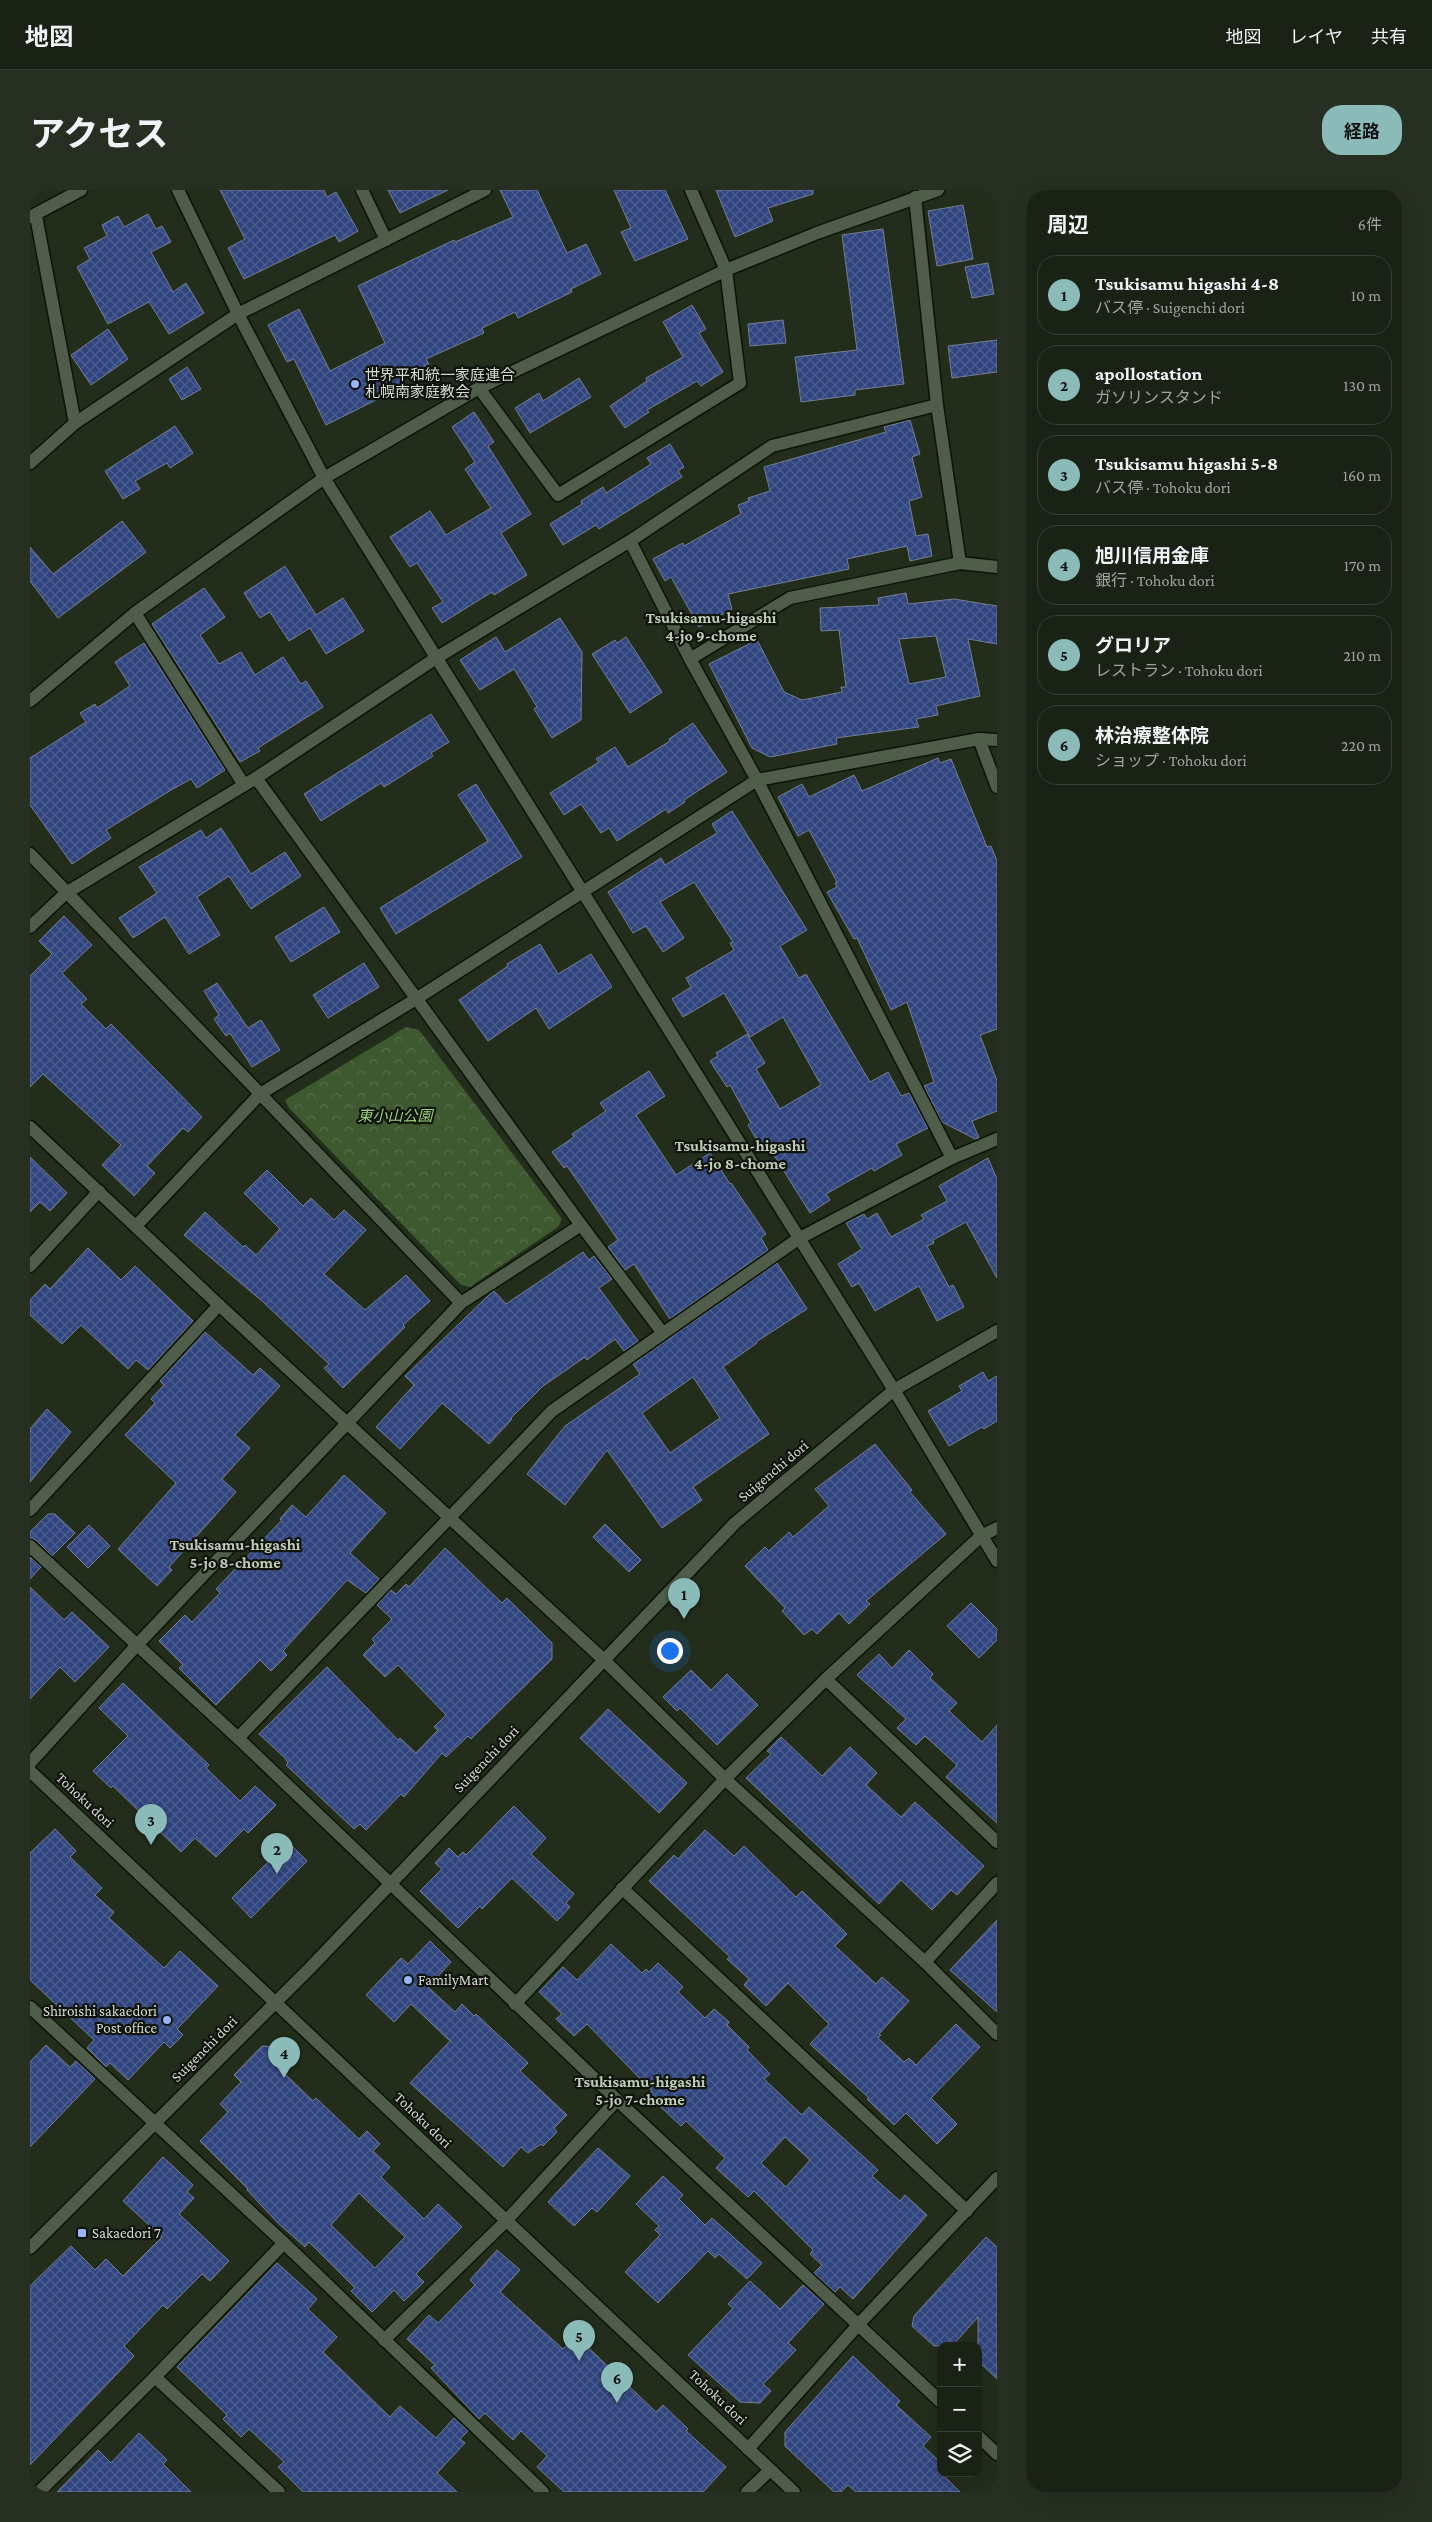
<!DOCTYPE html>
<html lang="ja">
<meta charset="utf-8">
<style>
:root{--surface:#1a2215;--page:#272f22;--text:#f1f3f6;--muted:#9fa4a0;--line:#383f34;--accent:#8bbbb9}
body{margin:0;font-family:"Crimson Pro","Noto Sans JP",serif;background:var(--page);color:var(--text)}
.controls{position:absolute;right:15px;bottom:15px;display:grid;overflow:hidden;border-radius:10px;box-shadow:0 5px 20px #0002}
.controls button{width:45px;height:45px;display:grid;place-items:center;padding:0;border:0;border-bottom:1px solid var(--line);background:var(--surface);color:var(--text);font:25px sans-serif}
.you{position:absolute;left:639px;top:1460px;width:18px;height:18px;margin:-12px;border:4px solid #fff;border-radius:50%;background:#1a73e8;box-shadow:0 0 0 8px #1a73e833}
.badge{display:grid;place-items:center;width:32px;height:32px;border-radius:50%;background:var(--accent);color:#111;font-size:16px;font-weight:700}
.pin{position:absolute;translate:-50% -41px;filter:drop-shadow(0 1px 2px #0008)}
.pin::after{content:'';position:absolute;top:26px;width:18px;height:15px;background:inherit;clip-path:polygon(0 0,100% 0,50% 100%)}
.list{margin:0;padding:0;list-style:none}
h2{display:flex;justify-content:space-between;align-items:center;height:65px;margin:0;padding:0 20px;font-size:21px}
h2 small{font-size:16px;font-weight:400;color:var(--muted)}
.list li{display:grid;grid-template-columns:32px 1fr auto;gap:15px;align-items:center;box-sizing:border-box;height:80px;margin:0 10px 10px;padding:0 10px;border:1px solid var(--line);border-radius:20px}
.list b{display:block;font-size:19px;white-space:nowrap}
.list p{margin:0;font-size:16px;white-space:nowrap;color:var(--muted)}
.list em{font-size:16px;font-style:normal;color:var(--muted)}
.icon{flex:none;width:28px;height:28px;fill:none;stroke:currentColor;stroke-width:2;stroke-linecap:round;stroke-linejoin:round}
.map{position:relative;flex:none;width:967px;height:2302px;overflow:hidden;border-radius:20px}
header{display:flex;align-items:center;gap:30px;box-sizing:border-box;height:70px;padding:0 25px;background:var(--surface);border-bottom:1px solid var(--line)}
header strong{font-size:24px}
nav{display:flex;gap:28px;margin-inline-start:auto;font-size:18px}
.intro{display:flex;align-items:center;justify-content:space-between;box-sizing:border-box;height:120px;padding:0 30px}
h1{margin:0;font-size:35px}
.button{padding:12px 22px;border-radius:20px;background:var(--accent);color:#111;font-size:18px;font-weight:700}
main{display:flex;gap:30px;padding:0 30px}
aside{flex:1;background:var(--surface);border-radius:20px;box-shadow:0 5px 20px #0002}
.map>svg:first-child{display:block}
.park{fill:url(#park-crowns)}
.building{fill:url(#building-cross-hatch);stroke:#757e92;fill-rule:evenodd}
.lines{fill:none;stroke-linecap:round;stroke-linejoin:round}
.minor-casing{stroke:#0b1506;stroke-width:15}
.minor{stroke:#515d4b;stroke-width:12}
.poi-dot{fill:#98b5fd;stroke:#0f130c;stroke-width:2}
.labels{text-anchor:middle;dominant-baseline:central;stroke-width:4.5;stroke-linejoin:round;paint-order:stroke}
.poi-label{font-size:15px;fill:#d4dbd0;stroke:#0f130c;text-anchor:start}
.park-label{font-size:15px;font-style:italic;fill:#9ad179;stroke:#0f130c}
.street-label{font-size:15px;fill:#d4dbd0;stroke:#0f130c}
.neighbourhood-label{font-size:16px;font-weight:bold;fill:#bfcdb8;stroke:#0f130c}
</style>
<header>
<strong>地図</strong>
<nav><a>地図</a><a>レイヤ</a><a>共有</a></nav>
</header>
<div class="intro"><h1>アクセス</h1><a class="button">経路</a></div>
<main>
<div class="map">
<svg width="967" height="2302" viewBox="0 0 967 2302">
<defs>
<pattern id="park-crowns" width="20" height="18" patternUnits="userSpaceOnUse" patternTransform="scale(1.25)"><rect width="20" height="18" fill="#3e5830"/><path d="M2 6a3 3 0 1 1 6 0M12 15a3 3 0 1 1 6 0" fill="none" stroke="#596f4d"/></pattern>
<pattern id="building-cross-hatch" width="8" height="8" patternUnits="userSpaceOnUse" patternTransform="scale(1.25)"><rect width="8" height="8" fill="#30457f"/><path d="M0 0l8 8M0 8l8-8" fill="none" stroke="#4d5f90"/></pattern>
</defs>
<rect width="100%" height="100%" fill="#222d1c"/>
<polygon class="park" points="376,837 389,840 532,1029 528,1037 440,1097 431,1095 259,918 255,910"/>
<g class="building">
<polygon points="190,0 294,0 297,7 306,2 328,41 309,52 305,45 214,89 198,58 215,49"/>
<polygon points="358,0 418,0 370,23"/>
<polygon points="470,0 507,0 537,63 556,54 571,84 541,99 542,102 488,128 485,122 452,138 454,143 396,169 399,174 370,188 374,196 296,235 264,169 257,172 238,135 269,119 300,181 355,153 328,96 424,50 425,52 483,27"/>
<polygon points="584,0 635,0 658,49 605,71 591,42 601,38"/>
<polygon points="686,0 783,0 783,4 738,18 743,31 705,47"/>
<polygon points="933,15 943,69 907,76 898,21"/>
<polygon points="118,24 126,39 132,36 141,52 121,62 143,102 156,93 174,123 139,144 119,112 78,134 47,77 60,69 54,58 77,46 72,35 88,26 94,37"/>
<polygon points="853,39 874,194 825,200 825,205 771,212 765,167 827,160 812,45"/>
<polygon points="958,73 964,104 942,108 935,77"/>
<polygon points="662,115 676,139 669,143 693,182 671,196 667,191 617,220 619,222 595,238 580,216 617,191 616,188 653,167 633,132"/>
<polygon points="753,130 756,153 720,156 718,134"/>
<polygon points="78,139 98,169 61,195 41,165"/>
<polygon points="967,150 967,182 922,188 918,156"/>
<polygon points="157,177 171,199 152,210 139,189"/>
<polygon points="549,188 561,207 500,243 485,218 509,203 513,211"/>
<polygon points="444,222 464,252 458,256 501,324 471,343 497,385 464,405 462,402 412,433 402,418 413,412 387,373 380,377 360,347 400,321 416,345 461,318 435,279 445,272 422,237"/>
<polygon points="880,230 890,264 882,267 892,307 879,311 886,346 898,344 902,366 880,371 877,356 817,369 819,379 698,404 702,419 669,437 641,387 635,391 623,369 653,353 654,356 711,324 708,315 719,311 718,308 740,301 734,277 856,242 854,237"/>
<polygon points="145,236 163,263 140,278 137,273 105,291 110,299 93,309 75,281"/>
<polygon points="640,254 654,277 648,281 652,287 569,339 566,335 533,355 520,334 552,314 551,311 573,297 576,303 621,274 617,268"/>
<polygon points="92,331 116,362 28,428 0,391 0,357 23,384"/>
<polygon points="255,376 286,425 313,408 334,441 296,464 280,438 259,451 240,422 230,428 214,403"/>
<polygon points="174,398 195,427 170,445 189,474 211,462 225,485 253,467 271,494 276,491 293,517 228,558 230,561 210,572 122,434"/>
<path d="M876,403L878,414L924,409L967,416V454L938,449L950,506L906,516L908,525L886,529L889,537L806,548L807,554L740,567L722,558L679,474L727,450L754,502L772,510L812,502L811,497H816L809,440L791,441L790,418L849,415L848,408ZM906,446L916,487L879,494L869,449Z"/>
<polygon points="530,428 552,462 551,530 522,548 504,519 507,517 484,479 450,500 430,470 466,447 475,462"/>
<polygon points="596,447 632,502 600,523 562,464 585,450 587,453"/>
<polygon points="114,453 195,580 167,598 161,589 141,600 76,640 81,648 42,674 0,615 0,568 56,532 50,523 65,514 67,518 100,496 85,472"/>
<polygon points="401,524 419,552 401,563 403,566 354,597 351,593 291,631 274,604"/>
<polygon points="663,533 697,582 654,610 655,612 638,623 636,619 587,651 579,638 571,643 551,614 534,625 520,603 569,572 566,569 585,557 598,577 640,551 639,549"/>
<polygon points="908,568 910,573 921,569 957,657 961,656 967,671 967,839 950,845 967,891 967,921 942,931 949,948 945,949 912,932 894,896 904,892 877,812 861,820 827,748 824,749 797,702 807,697 805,693 807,692 779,640 768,646 748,607 772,594 779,607 824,585 832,601"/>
<polygon points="446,594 492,667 366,744 350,718 458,651 428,605"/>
<polygon points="702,621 777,740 750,756 769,788 776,784 840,892 858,882 871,906 879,903 898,938 866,954 872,965 844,981 842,978 796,1004 800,1010 780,1023 739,957 733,960 718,935 721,933 700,895 697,897 680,871 688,866 686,863 717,844 735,873 726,879 750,919 791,895 753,827 720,847 694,803 653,827 642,809 661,797 656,788 704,760 700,753 703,752 664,692 630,712 654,748 633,762 616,736 603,743 578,702 631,668 635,675 687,643 682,634"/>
<polygon points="191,638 221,684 255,662 271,686 221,719 199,686 167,707 190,745 159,764 135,727 103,748 89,728 127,703 109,677 171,640 176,648"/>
<polygon points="294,717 310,742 261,772 245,747"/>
<polygon points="34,726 62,755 32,783 57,809 51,814 76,839 81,834 172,927 158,942 153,938 117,976 125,983 104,1006 72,975 91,955 13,884 0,897 0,786 22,764 9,751"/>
<polygon points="510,754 528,784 561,764 582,797 519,839 506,818 458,851 429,810 478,776 477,774"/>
<polygon points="334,773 349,797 298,828 283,805"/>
<polygon points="187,793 218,838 231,830 250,860 222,877 200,843 196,846 184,829 189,825 174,801"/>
<polygon points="619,881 635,906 606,925 646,985 680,963 700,994 701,993 736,1044 731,1048 738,1060 640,1129 604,1074 595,1080 578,1057 588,1050 537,976 534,978 522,962 544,947 542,944 576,921 570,913"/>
<polygon points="0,967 37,1003 20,1021 10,1012 0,1022"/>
<polygon points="958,968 967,989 967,1088 936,1032 903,1050 904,1053 897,1056 919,1097 923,1095 934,1117 907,1131 889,1096 845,1121 829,1093 822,1097 808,1074 832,1059 816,1033 834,1024 837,1029 847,1023 861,1047 894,1029 891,1025 917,1011 909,996"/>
<polygon points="237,980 273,1016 281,1008 304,1030 314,1020 336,1040 294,1084 335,1120 376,1085 400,1111 373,1135 375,1137 313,1198 294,1178 299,1174 232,1111 154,1045 175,1022 213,1057 215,1055 226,1065 250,1039 214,1003"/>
<polygon points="58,1058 91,1090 105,1076 163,1131 118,1180 106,1170 98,1179 51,1135 32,1154 0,1125 0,1110 15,1094 20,1099"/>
<polygon points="553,1062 559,1070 564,1066 582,1089 569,1098 608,1151 594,1161 585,1149 557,1170 555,1167 513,1196 481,1228 482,1229 459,1254 412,1213 370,1259 346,1237 384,1195 375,1186 460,1104 464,1101 476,1114"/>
<path d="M747,1073L777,1119L726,1152L727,1153L693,1177L739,1244L663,1297L672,1310L632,1338L577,1260L535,1315L497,1284L535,1236L610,1184L603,1174ZM663,1187L690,1228L640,1263L612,1223Z"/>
<polygon points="175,1142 223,1185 230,1178 250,1196 205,1245 220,1258 192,1289 206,1302 139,1377 142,1380 127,1396 88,1359 146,1293 95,1245 125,1213 121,1209 134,1195 130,1191"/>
<polygon points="953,1182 958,1191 967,1186 967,1231 954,1239 952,1237 919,1256 898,1221 932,1201 929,1196"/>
<polygon points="17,1219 41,1242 0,1292 0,1239"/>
<polygon points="845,1254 882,1300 880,1302 916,1344 836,1411 840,1414 819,1434 809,1423 787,1444 782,1439 774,1445 752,1421 755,1418 715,1376 735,1357 739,1361 759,1342 763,1347 799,1316 785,1299"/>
<polygon points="314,1285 356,1323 320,1363 349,1389 336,1403 317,1390 253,1461 257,1465 241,1481 230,1470 186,1515 149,1478 153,1475 129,1451 155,1425 162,1432 190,1403 186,1399 252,1330 250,1329 262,1315 276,1327"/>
<polygon points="18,1324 25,1324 45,1343 22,1366 6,1350 0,1348 0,1342"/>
<polygon points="575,1334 611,1370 599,1382 563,1347"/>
<polygon points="59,1335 80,1356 58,1378 37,1357"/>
<polygon points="415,1358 472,1413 477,1408 522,1453 522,1469 441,1549 438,1546 416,1567 412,1563 374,1607 371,1604 336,1640 330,1634 324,1639 256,1575 258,1573 255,1568 229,1544 297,1477 368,1550 370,1548 386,1563 408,1540 404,1537 416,1525 368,1475 355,1487 333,1465 345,1453 342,1449 362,1429 347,1415 361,1400 366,1404 376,1394 379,1397"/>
<polygon points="0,1367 11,1377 0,1389"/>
<polygon points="0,1397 34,1430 42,1422 79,1457 45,1492 30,1477 0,1509"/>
<polygon points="941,1413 967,1439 967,1450 949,1468 917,1436"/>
<polygon points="879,1460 903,1484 900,1488 927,1513 919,1521 952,1552 967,1535 967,1633 916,1587 927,1575 895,1546 886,1555 867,1538 876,1529 827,1485 849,1464 862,1478"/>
<polygon points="661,1480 681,1500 697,1484 728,1515 687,1555 650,1518 647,1521 633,1507"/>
<polygon points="93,1493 179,1575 176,1578 210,1611 225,1596 246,1615 218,1643 214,1639 186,1667 165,1648 151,1662 83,1596 81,1598 63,1581 98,1546 69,1518"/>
<polygon points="578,1519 657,1593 629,1623 550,1548"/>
<polygon points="751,1547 792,1586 820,1557 847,1583 836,1595 871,1627 885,1612 954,1676 927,1705 921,1700 902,1720 871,1690 849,1714 716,1588 741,1564 737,1561"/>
<polygon points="484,1616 516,1648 501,1664 544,1704 536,1713 540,1717 527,1731 482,1688 452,1719 450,1716 428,1738 390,1701 412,1679 405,1673 419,1658 428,1667 433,1662 436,1665"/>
<polygon points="25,1639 46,1661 40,1667 72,1698 65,1705 84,1722 79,1728 134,1778 150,1761 188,1796 147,1839 153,1845 140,1858 134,1852 98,1890 80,1873 76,1877 57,1858 64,1850 0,1790 0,1663"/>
<polygon points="675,1640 704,1666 714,1656 766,1707 772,1701 817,1744 805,1756 846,1794 852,1787 879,1811 849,1844 851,1845 848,1848 874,1872 879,1868 886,1875 926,1834 950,1857 901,1908 927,1934 907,1954 876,1923 864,1935 837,1909 839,1908 780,1854 799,1834 758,1793 736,1816 714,1795 719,1789 697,1769 700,1767 619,1691 644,1665 648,1669"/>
<polygon points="258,1652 277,1671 221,1728 202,1708"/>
<polygon points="967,1730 967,1822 920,1780"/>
<polygon points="400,1751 421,1772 398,1797 425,1822 432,1814 444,1826 446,1824 498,1873 490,1881 537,1925 524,1938 527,1942 513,1956 511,1954 498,1963 491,1957 473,1977 380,1893 420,1851 381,1814 364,1832 336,1805 371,1768 378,1774"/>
<path d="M581,1754L612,1783L616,1779L619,1782L628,1773L653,1797L648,1802L675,1828L684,1819L699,1832L697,1835L719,1857L717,1860L740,1884L734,1889L772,1925L779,1917L848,1980L842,1986L870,2011L875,2005L897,2025L823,2109L810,2097L805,2102L784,2083L792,2075L780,2064L783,2060L724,2001L718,2007L686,1978L695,1968L656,1931L651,1936L618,1905L622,1901L557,1834L544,1846L526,1829L532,1824L509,1802L533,1777L547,1790ZM755,1947L780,1970L756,1997L731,1973Z"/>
<polygon points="16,1855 40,1877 46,1871 65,1889 0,1957 0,1872"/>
<path d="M232,1856L248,1857L264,1872L254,1883L283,1911L286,1908L329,1949L337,1941L350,1954L343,1961L360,1977L351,1987L394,2029L408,2014L432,2037L386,2084L394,2092L374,2111L364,2100L342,2122L321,2101L325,2098L279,2052L275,2057L248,2033L217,2000L218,1999L170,1951L198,1922L190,1914L211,1892L204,1885ZM329,2003L375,2047L345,2078L301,2035Z"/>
<polygon points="568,1958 600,1986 567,2022 562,2018 544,2036 518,2012"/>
<polygon points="133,1967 163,1995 157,2002 164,2008 149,2024 199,2071 180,2091 172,2084 137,2119 133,2115 94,2156 104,2166 0,2275 0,2096 41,2056 65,2080 76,2069 93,2086 132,2047 93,2011"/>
<polygon points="633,1986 653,2005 649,2009 675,2035 682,2028 732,2073 717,2089 689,2064 685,2068 678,2061 628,2113 595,2082 630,2045 625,2040 629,2036 606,2014"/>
<polygon points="956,2047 967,2057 967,2189 948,2171 948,2127 922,2156 904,2156 882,2136 884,2126"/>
<polygon points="467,2060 490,2080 470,2102 533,2159 546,2146 626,2222 633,2215 658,2239 656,2241 696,2277 673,2302 534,2302 507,2277 517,2266 491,2241 483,2250 455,2223 449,2229 401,2178 405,2175 377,2149 399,2125 408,2133 445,2095 440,2090"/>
<polygon points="247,2073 287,2109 278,2119 307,2147 293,2162 360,2227 370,2216 406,2248 424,2228 438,2241 430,2249 435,2253 407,2283 427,2302 273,2302 248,2277 254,2272 219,2239 211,2247 193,2229 197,2225 147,2177"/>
<polygon points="720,2091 750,2119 773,2095 794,2114 758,2153 766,2160 733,2194 741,2201 730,2213 710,2212 658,2165 703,2118 698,2114"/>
<polygon points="823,2166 870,2211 866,2215 901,2247 893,2256 911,2273 911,2283 930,2302 826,2302 818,2295 811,2302 804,2302 755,2256 755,2242"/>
<polygon points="109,2243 137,2270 133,2274 161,2302 27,2302 68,2260 81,2273"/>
</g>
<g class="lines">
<g class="minor-casing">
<g id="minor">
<polyline points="148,0 208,124 294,288 864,1200 967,1371"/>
<polyline points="332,0 356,50"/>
<polyline points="885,7 907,215 930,373"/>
<polyline points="6,26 45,233"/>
<polyline points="0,27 51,0"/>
<polyline points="449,198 528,305 710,193 696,80 661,0"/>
<polyline points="0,273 45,233 208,124 455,0"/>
<polyline points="600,351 660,469 727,590 922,968"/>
<polyline points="105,423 214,595"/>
<polyline points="660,469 760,408 930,373 967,377"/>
<polyline points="0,511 105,423 294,288 449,198 696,80 787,43 908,0"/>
<polyline points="949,549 967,597"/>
<polyline points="226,588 551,1035 632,1142"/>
<polyline points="0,664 431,1113"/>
<polyline points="0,737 36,703 226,588 406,468 600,351 742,256 907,215"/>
<polyline points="0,937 189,1115 574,1470 695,1589 895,1772 967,1844"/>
<polyline points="106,1036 230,904 386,809 727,590 949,549 967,550"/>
<polyline points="0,1076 69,1001"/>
<polyline points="0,1320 189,1115"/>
<polyline points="0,1356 208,1548 587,1910 911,2212"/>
<polyline points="796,1489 967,1652"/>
<polyline points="208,1548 522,1221 768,1049 922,968 967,949"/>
<polyline points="0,1573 106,1456 431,1113 551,1035"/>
<polyline points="0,1581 764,2302"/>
<polyline points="592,1698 937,2021"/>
<polyline points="895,1772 967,1693"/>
<polyline points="485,1814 695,1589 796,1489 951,1346 967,1338"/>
<polyline points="0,1817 254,2053 513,2302"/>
<polyline points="0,2058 280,1778 705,1333 864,1200 967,1141"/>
<polyline points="354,2150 476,2031 587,1910"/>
<polyline points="125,2187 249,2302"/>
<polyline points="948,2246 967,2264"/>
<polyline points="718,2259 828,2135 967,1988"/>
<polyline points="9,2302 125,2187 254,2053"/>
<polyline points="717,2302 740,2280"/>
</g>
</g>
<use href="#minor" class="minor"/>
</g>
<g class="poi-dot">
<circle cx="325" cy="194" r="5"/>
<circle cx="378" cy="1790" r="5"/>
<circle cx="137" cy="1830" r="5"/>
<rect x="47" y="2038" width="10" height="10" rx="2.5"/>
</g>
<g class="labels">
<g class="poi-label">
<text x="335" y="185">世界平和統一家庭連合<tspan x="335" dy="17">札幌南家庭教会</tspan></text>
<text x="388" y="1790">FamilyMart</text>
<text x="127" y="1821" text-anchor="end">Shiroishi sakaedori<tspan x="127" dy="17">Post office</tspan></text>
<text x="62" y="2043">Sakaedori 7</text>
</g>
<g class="park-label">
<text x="365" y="926">東小山公園</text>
</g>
<g class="street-label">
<text transform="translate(743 1281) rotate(-40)">Suigenchi dori</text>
<text transform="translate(456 1569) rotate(-46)">Suigenchi dori</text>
<text transform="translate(55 1610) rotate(43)">Tohoku dori</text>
<text transform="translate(174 1859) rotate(-45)">Suigenchi dori</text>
<text transform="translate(393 1930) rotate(44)">Tohoku dori</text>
<text transform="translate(688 2207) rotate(43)">Tohoku dori</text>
</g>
<g class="neighbourhood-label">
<text x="681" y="427">Tsukisamu-higashi<tspan x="681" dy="18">4-jo 9-chome</tspan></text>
<text x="710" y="955">Tsukisamu-higashi<tspan x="710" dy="18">4-jo 8-chome</tspan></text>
<text x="205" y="1354">Tsukisamu-higashi<tspan x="205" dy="18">5-jo 8-chome</tspan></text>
<text x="610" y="1891">Tsukisamu-higashi<tspan x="610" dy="18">5-jo 7-chome</tspan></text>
</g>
</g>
</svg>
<div class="controls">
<button>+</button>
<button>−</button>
<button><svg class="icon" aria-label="layers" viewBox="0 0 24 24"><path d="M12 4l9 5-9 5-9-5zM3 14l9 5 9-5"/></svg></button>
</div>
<div class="you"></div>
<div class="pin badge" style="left:654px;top:1429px">1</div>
<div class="pin badge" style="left:247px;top:1684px">2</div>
<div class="pin badge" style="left:121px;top:1655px">3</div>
<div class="pin badge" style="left:254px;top:1888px">4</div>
<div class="pin badge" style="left:549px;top:2171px">5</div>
<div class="pin badge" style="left:587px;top:2213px">6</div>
</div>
<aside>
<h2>周辺<small>6件</small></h2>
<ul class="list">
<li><span class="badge">1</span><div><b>Tsukisamu higashi 4-8</b><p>バス停 · Suigenchi dori</p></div><em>10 m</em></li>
<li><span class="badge">2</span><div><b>apollostation</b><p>ガソリンスタンド</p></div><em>130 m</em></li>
<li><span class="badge">3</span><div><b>Tsukisamu higashi 5-8</b><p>バス停 · Tohoku dori</p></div><em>160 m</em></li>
<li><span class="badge">4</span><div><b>旭川信用金庫</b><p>銀行 · Tohoku dori</p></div><em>170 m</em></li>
<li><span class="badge">5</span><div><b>グロリア</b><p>レストラン · Tohoku dori</p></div><em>210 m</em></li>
<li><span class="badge">6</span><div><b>林治療整体院</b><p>ショップ · Tohoku dori</p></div><em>220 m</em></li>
</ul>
</aside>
</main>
